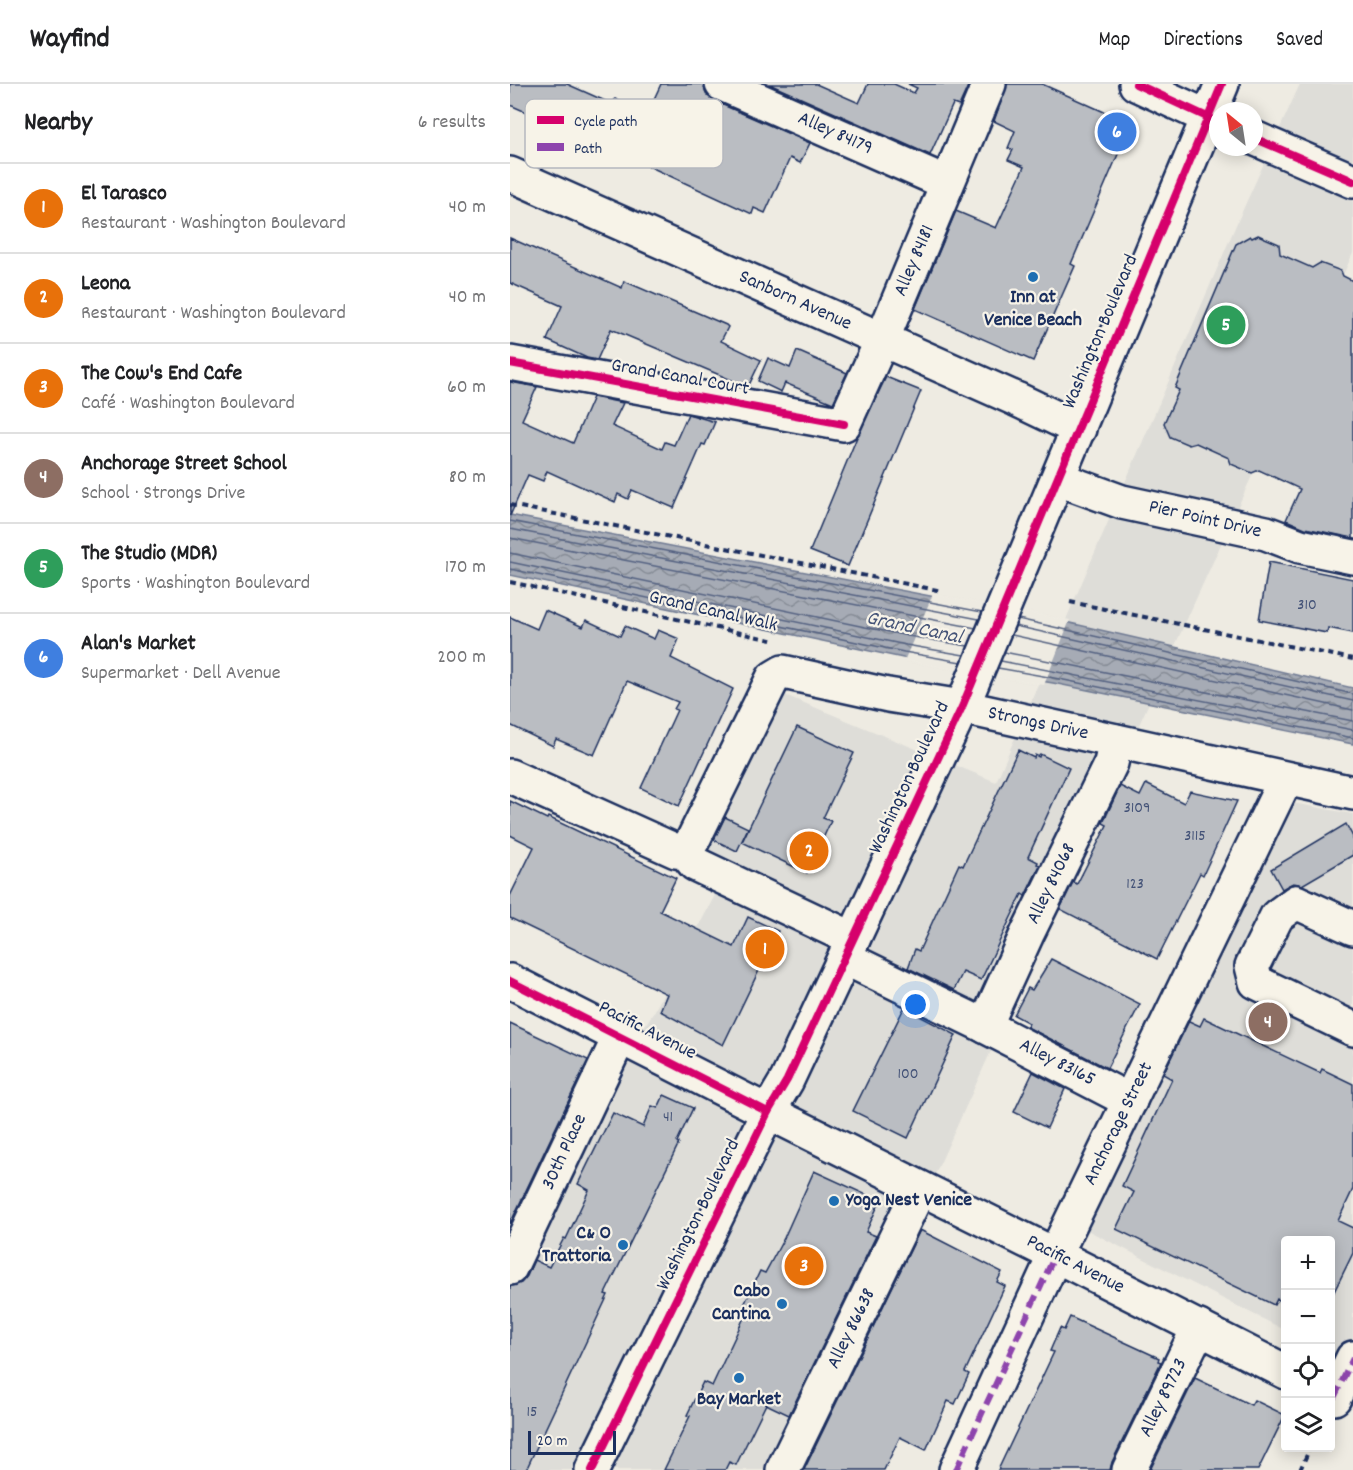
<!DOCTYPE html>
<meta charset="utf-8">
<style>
:root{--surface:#fff;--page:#f2f2f2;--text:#202124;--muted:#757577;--line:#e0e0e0;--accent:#1f6fb2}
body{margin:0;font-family:Dekko,sans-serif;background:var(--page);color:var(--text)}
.controls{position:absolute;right:18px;bottom:18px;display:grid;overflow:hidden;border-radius:6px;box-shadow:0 3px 15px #0003}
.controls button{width:54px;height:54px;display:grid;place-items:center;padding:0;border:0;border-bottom:2px solid var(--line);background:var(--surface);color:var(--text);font:30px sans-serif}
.compass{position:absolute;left:699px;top:18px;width:54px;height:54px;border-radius:50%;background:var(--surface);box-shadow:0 3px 15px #0003;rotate:330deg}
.scale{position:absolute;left:18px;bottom:15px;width:88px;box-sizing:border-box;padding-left:6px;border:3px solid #1b2f5e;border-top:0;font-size:16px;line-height:21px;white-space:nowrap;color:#1b2f5e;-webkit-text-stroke:4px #f7f3e8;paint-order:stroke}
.you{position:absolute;left:406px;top:921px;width:21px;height:21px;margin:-15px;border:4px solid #fff;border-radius:50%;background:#1a73e8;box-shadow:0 0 0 9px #1a73e833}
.badge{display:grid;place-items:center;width:39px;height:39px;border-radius:50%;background:var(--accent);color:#fff;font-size:20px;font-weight:700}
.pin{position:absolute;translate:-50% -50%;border:3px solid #fff;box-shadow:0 2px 6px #0006}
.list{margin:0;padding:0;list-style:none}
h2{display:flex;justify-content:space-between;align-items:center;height:78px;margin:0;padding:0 24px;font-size:26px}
h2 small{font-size:20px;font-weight:400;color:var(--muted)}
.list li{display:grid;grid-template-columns:39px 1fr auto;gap:18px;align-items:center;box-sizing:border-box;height:90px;padding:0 24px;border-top:2px solid var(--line)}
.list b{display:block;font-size:22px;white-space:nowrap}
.list p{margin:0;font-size:20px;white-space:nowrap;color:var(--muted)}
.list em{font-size:20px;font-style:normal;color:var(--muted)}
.icon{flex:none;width:33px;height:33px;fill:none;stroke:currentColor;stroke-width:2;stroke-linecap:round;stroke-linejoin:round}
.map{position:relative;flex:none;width:843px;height:1386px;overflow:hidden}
header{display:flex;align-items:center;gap:36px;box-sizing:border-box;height:84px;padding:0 30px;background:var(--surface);border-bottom:2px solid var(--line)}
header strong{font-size:28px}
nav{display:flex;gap:33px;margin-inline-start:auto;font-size:21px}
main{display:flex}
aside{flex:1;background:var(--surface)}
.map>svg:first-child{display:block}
.built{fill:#deddd8}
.water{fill:url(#water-waves);stroke:#6e7992;stroke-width:1.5}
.pier{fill:#eeebe2}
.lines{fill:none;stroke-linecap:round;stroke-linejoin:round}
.shore{stroke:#536181;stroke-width:1.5}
.building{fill:#babdc2;stroke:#1b2f5e;stroke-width:1.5}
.minor-casing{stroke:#1b2f5e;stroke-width:38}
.major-casing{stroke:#1b2f5e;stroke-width:38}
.path{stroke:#1b2f5e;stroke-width:4;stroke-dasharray:6 4.5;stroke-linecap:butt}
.minor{stroke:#f7f3e8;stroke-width:33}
.major{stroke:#f7f3e8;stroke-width:33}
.quiet{stroke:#8e44ad;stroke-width:6;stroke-dasharray:12 6;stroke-linecap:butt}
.cycleway-casing{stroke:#f7f3e8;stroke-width:11}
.cycleway{stroke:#d6006c;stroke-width:8}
.poi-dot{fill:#1f6fb2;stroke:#f7f3e8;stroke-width:2}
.labels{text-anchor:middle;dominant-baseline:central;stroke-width:4.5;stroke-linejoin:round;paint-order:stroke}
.number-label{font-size:16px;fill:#435277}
.street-label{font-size:20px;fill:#1b2f5e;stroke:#f7f3e8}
.poi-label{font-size:20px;font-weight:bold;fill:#1b2f5e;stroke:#f7f3e8}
.water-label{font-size:21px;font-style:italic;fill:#455478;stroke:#f7f3e8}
.key{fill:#f7f3e8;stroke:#b5b8bf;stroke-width:1.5}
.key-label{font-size:16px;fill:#1b2f5e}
</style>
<header>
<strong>Wayfind</strong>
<nav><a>Map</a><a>Directions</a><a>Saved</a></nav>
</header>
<main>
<aside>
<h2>Nearby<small>6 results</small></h2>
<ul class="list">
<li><span class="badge" style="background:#e8710a">1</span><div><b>El Tarasco</b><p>Restaurant · Washington Boulevard</p></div><em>40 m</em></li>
<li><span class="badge" style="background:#e8710a">2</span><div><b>Leona</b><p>Restaurant · Washington Boulevard</p></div><em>40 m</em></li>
<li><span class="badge" style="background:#e8710a">3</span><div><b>The Cow's End Cafe</b><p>Café · Washington Boulevard</p></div><em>60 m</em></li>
<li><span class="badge" style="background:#8d6e63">4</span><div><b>Anchorage Street School</b><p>School · Strongs Drive</p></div><em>80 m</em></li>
<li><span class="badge" style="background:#2e9e5b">5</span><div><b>The Studio (MDR)</b><p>Sports · Washington Boulevard</p></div><em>170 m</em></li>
<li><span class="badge" style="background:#3f7fe0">6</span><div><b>Alan's Market</b><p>Supermarket · Dell Avenue</p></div><em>200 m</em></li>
</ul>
</aside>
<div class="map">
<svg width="843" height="1386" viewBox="0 0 843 1386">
<defs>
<pattern id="water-waves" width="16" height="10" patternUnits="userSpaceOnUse" patternTransform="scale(1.5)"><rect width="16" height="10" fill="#a6abb5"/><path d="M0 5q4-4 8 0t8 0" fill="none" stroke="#868c96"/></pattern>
</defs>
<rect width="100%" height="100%" fill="#eeebe2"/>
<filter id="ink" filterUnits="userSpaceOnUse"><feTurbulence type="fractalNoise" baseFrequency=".0167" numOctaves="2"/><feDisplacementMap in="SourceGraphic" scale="12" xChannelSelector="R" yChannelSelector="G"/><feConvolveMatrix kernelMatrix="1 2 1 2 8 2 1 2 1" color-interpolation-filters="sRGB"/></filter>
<g filter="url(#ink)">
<g class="built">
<polygon points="790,0 843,0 843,169 291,1386 0,1386 0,1212 107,983 144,928 217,788 189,773 270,609 486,698 726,141"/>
<polygon points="777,718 843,730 843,1254 833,1275 821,1268 820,1156 776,1156 775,1246 577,1146"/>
</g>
<polygon class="water" points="0,431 560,539 843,604 843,660 543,599 393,574 0,491"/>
<polygon class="pier" points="423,510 560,536 534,601 394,577"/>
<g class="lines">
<g class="shore">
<polyline points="0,437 472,528"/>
<polyline points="0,445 469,535"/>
<polyline points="0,454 466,544"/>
<polyline points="0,469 398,552 458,562"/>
<polyline points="0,478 396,561 454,571"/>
<polyline points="0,485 394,568 451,578"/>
<polyline points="508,535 843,610"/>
<polyline points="505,542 843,617"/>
<polyline points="502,551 843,626"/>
<polyline points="494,568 843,637"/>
<polyline points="491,577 843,646"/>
<polyline points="488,584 544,594 843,654"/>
</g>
</g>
<g class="building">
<polygon points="0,0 57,0 102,20 105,15 137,30 151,0 194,0 197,11 204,17 300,59 290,79 280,74 255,129 244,124 242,130 121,74 0,21"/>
<polygon points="259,0 306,0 349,19 358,0 384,0 404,9 407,4 398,0 459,0 449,22 443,20 420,71"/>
<polygon points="497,0 532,0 621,40 561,180 565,182 523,277 405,225 446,127 486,144 514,83 498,76 503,66 498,64 505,47 484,37"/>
<polygon points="748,151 769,160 770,170 802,184 810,179 831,187 833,192 843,197 843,454 795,444 776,436 790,405 749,386 742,389 721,380 719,374 686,359 679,361 660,353 654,339 669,306 665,304 726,160 740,152 742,154"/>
<polygon points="0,154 112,204 114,197 216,241 218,243 211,257 251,276 238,303 101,245 87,276 77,274 37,256 52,222 0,199"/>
<polygon points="287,267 337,289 323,319 275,299 271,308 248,297 258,274 280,284"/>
<polygon points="376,293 411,307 338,482 300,467 347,353"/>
<polygon points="0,298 27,303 12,336 63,359 83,313 113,319 102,342 152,365 155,358 164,361 178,330 205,338 195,361 192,360 164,424 122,406 118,415 108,410 105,418 37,387 33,397 18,391 0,432"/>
<polygon points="759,478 843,495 843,549 818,544 817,549 749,536"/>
<polygon points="35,526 73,543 76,536 110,552 115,542 144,555 148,546 169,555 161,574 223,605 169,722 131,704 167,626 164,625 168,618 117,597 84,671 46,655 43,662 0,641 0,533 27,545"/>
<polygon points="287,643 344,669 313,734 321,737 297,789 232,758"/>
<polygon points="508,666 524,674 525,671 529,673 530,670 559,684 518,773 528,778 527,780 530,781 515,812 512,810 471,896 453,888 444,906 398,884 405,865 409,867 449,780 453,782"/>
<polygon points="636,700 674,719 680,707 727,717 693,791 690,789 647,875 550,825 563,798 567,800 597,741 593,739 610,702 630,712"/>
<polygon points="0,717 37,735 38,733 166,794 150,827 224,863 238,833 268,847 213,961 150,927 157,910 0,834 0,812 24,763 0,751"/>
<polygon points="215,733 238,744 227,767 204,756"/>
<polygon points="836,740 843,753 843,771 792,801 783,799 772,805 761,785"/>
<polygon points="541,875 630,920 597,984 517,943 519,939 504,931 518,904 522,906"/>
<polygon points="394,924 446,951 398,1054 343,1027"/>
<polygon points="694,934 810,989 812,985 843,1000 843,1105 828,1137 843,1144 843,1169 820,1216 820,1156 776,1156 776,1219 767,1215 764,1221 606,1145 624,1108 612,1102 662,995 653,990 679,937 690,942"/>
<polygon points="0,939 78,976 0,1140"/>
<polygon points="523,988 555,1005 537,1044 504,1028"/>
<polygon points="154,1011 183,1024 167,1058 169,1059 95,1210 98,1211 16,1386 0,1386 0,1202 11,1199 17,1192 24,1176 39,1183 54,1154 56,1155 79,1106 68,1100 103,1029 133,1043 142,1022 148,1024"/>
<polygon points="304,1087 370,1117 356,1148 366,1152 279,1331 256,1320 226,1381 219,1378 215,1386 154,1386 180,1332 177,1331 193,1298 202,1302 238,1225 233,1223 250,1187 255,1189 274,1154"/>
<polygon points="410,1146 492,1188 487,1198 495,1202 455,1288 459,1290 445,1320 438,1317 416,1366 390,1353 374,1386 294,1386"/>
<polygon points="560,1233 649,1274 648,1277 651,1278 602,1378 600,1386 488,1386 544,1268 540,1267 550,1244 554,1246"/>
<polygon points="685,1294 741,1321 744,1316 775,1331 748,1386 640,1386"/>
</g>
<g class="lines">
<g class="minor-casing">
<g id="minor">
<polyline points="212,0 437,99"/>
<polyline points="626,0 708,38"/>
<polyline points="744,54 843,97"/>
<polyline points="0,90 506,315 569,345"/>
<polyline points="0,279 334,340 372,256 479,0"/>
<polyline points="549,395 612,418 756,449 790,462 843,473"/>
<polyline points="0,692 166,767 175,768 185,780 343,855"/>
<polyline points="175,768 183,756 263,594 273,588 378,611 452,623 843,709"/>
<polyline points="843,844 786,818 767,832 742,882 746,898 843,945"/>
<polyline points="335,874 475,942 620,1017"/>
<polyline points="475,942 518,848 601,679 606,657"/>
<polyline points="0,1184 110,952"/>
<polyline points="824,1314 843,1274"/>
<polyline points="82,1386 258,1028 545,1171 776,1288"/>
<polyline points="273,1386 410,1104"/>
<polyline points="446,1386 545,1171 775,696"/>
<polyline points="619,1386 689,1243"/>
</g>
</g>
<g class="major-casing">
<polyline id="major" points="0,897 258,1028 277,996 452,623 712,0"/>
</g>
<g class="path">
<polyline points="0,421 432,507"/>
<polyline points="0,498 266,557"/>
<polyline points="560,518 843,575"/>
<polyline points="790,1386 800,1364"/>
</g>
<use href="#minor" class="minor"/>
<use href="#major" class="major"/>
<g class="quiet">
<polyline points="824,1314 843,1274"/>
<polyline points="446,1386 545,1171"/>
</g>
<g class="cycleway-casing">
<g id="cycleway">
<polyline points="626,0 708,38"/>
<polyline points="744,54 843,97"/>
<polyline points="0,279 334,340"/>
<polyline points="0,897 258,1028"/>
<polyline points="82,1386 258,1028 277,996 452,623 712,0"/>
</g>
</g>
<use href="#cycleway" class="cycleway"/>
</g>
</g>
<g class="poi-dot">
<circle cx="523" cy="193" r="6"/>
<circle cx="324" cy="1117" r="6"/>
<circle cx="113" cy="1161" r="6"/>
<circle cx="272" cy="1220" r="6"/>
<circle cx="229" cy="1294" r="6"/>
</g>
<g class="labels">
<g class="number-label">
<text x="797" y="521">310</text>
<text x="627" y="724">3109</text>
<text x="685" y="752">3115</text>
<text x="625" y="800">123</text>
<text x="398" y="990">100</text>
<text x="158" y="1033">41</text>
<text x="22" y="1328">15</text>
</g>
<g class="street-label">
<text transform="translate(325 50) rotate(24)">Alley 84179</text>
<text transform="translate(405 177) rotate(-67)">Alley 84181</text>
<text transform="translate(285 217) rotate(24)">Sanborn Avenue</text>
<text transform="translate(591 248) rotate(-67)">Washington Boulevard</text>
<text transform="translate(170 294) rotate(10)">Grand Canal Court</text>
<text transform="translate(695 436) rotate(13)">Pier Point Drive</text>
<text transform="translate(203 528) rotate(13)">Grand Canal Walk</text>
<text transform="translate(528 640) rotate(12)">Strongs Drive</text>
<text transform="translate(400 694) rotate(-65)">Washington Boulevard</text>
<text transform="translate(542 800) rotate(-64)">Alley 84068</text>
<text transform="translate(137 947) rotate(27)">Pacific Avenue</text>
<text transform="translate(547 979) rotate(27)">Alley 83165</text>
<text transform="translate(609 1040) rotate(-64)">Anchorage Street</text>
<text transform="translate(55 1068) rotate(-65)">30th Place</text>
<text transform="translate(189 1131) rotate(-64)">Washington Boulevard</text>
<text transform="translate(565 1181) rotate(27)">Pacific Avenue</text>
<text transform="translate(342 1245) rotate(-64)">Alley 86638</text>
<text transform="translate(654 1314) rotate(-64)">Alley 89723</text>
</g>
<g class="poi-label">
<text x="523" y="214">Inn at<tspan x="523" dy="23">Venice Beach</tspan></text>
<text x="336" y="1117" text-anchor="start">Yoga Nest Venice</text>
<text x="101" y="1150" text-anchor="end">C&amp; O<tspan x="101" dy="23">Trattoria</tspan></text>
<text x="260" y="1208" text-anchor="end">Cabo<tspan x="260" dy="23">Cantina</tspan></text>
<text x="229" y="1316">Bay Market</text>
</g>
<g class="water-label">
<text transform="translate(404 545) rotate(12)">Grand Canal</text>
</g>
</g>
<rect x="15" y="15" width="198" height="69" rx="9" class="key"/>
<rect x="27" y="32" width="27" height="8" fill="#d6006c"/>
<rect x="27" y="59" width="27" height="8" fill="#8e44ad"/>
<g class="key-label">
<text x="64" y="42">Cycle path</text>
<text x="64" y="69">Path</text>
</g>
</svg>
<div class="controls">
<button>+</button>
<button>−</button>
<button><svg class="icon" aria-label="locate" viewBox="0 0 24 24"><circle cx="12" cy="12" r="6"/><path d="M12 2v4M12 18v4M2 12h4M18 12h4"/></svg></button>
<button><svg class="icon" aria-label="layers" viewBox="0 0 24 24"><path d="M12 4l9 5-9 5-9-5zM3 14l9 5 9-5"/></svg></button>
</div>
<svg class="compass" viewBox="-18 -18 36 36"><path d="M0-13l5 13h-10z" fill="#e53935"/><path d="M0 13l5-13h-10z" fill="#757577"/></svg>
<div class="scale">20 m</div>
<div class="you"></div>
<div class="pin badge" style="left:255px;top:865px;background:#e8710a">1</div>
<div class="pin badge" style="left:299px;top:767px;background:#e8710a">2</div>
<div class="pin badge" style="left:294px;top:1182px;background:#e8710a">3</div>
<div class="pin badge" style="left:758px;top:938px;background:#8d6e63">4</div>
<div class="pin badge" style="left:716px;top:241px;background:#2e9e5b">5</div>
<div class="pin badge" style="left:607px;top:48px;background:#3f7fe0">6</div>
</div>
</main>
